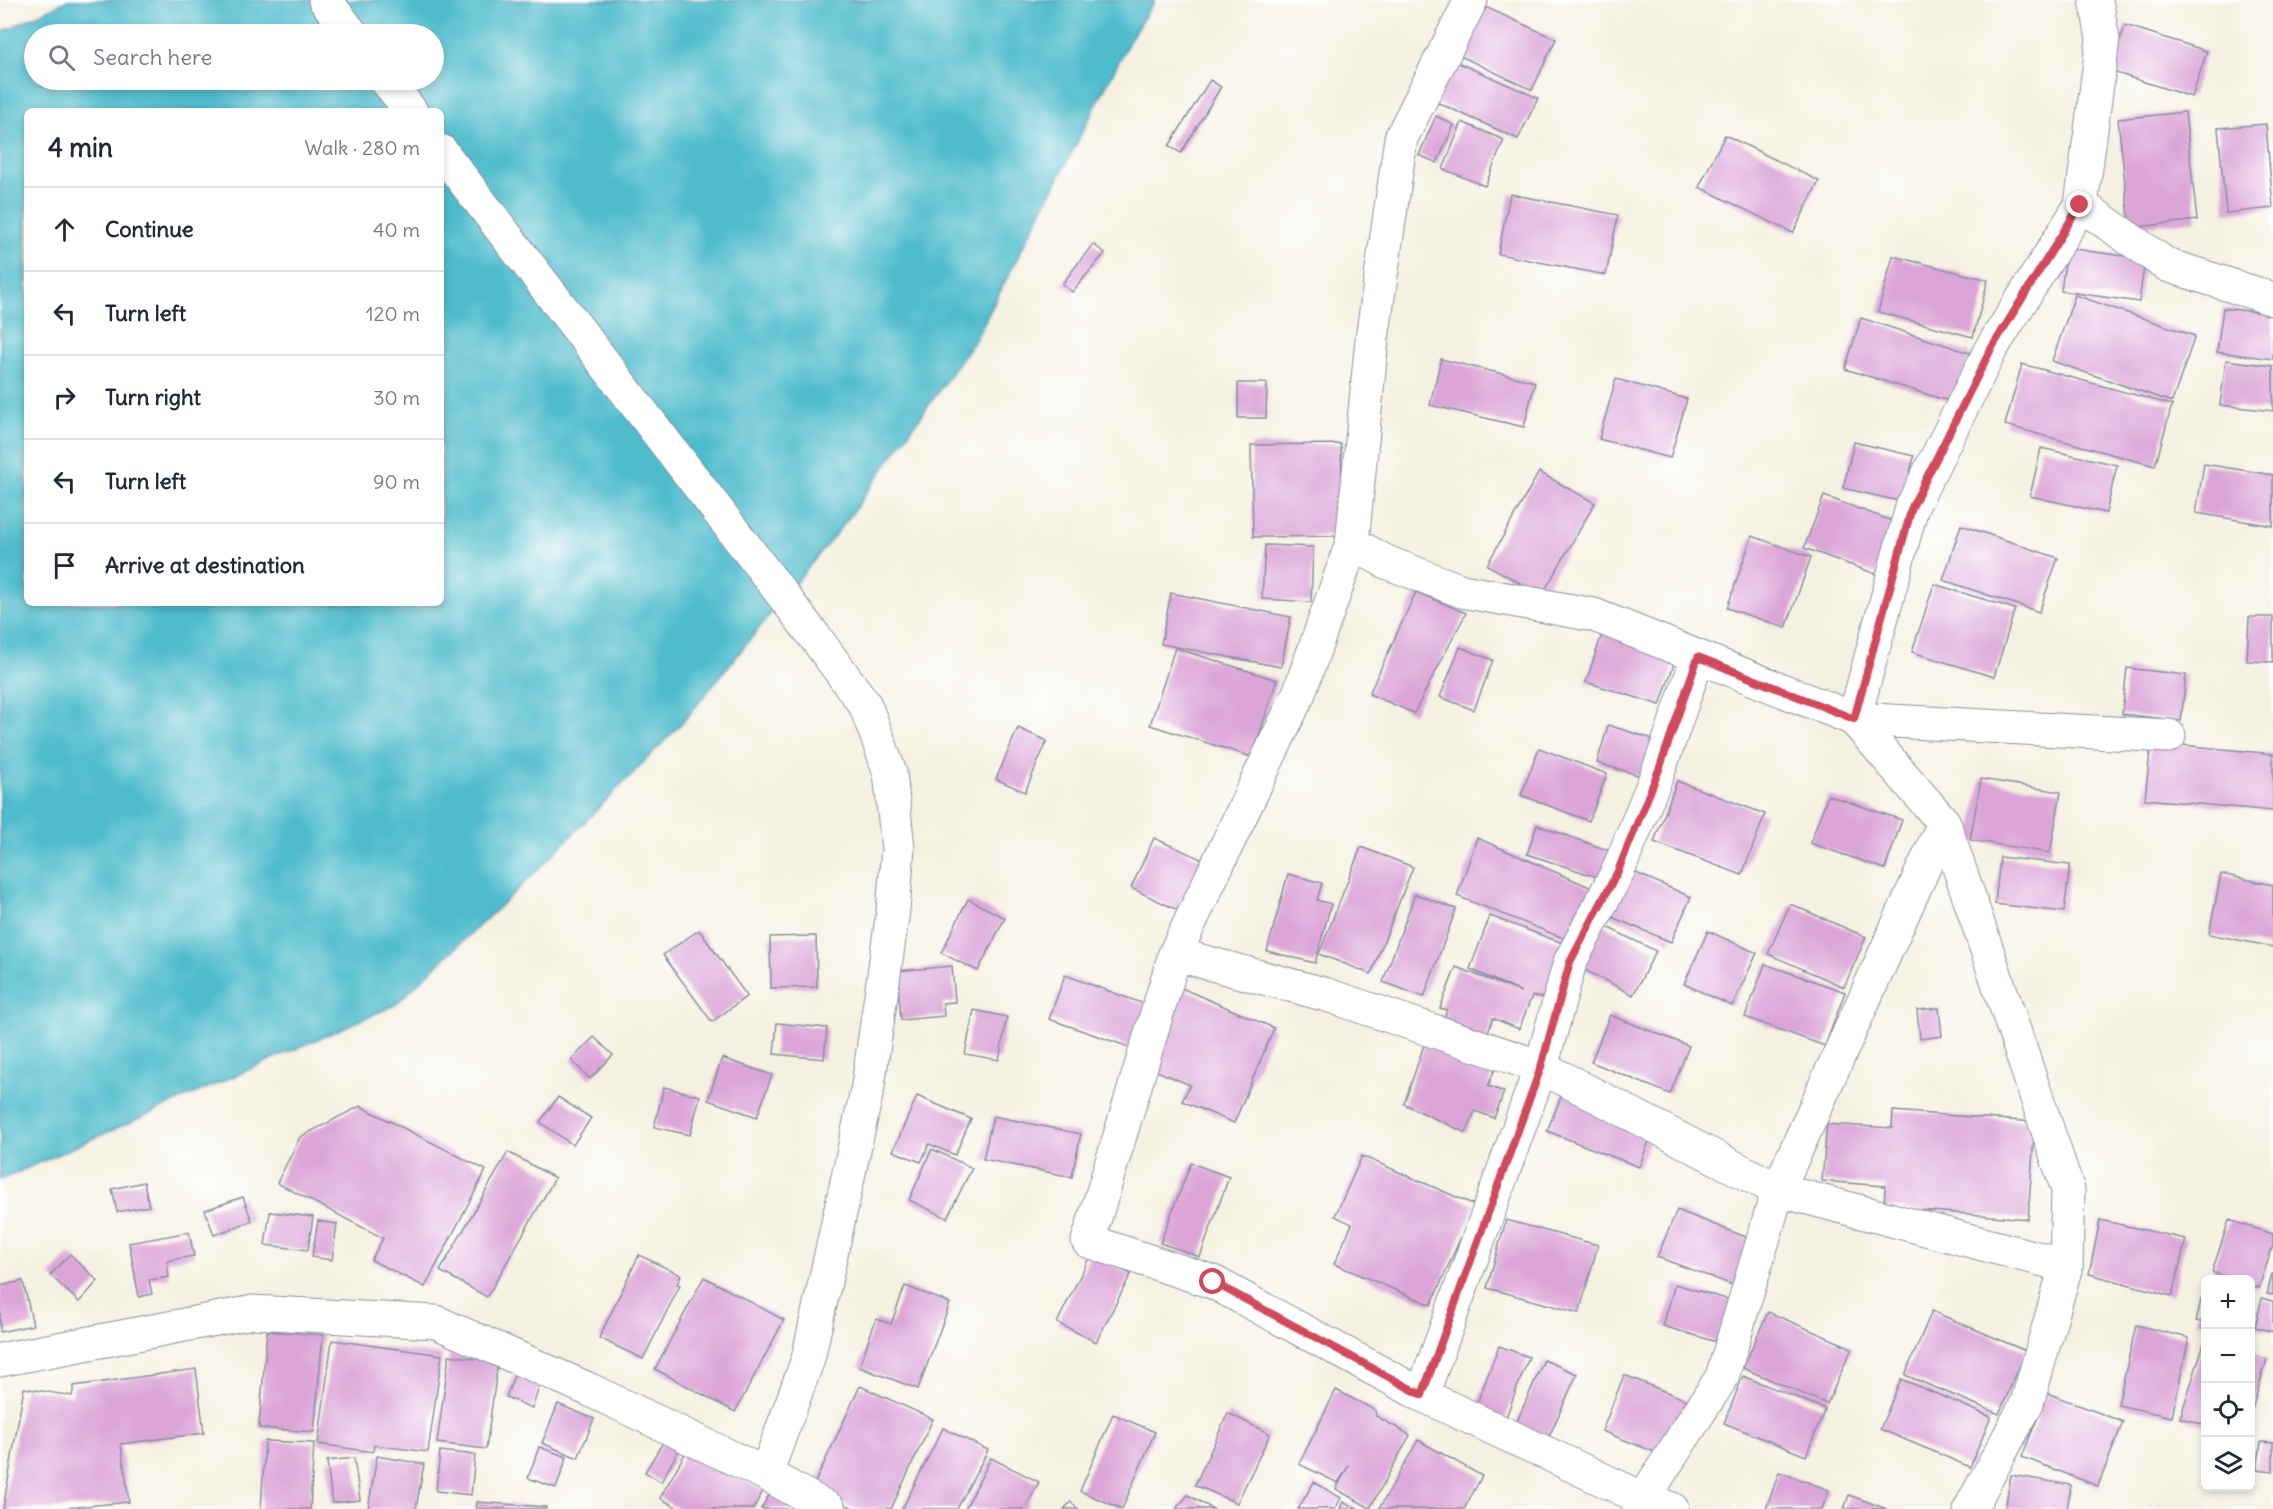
<!DOCTYPE html>
<meta charset="utf-8">
<style>
:root{--surface:#fff;--page:#f6f6f7;--text:#1f2937;--muted:#747a83;--line:#e0e1e3}
body{margin:0;font-family:Delius,sans-serif;background:var(--page);color:var(--text)}
.controls{position:absolute;right:18px;bottom:18px;display:grid;overflow:hidden;border-radius:9px;box-shadow:0 3px 9px #0003}
.controls button{width:54px;height:54px;display:grid;place-items:center;padding:0;border:0;border-bottom:2px solid var(--line);background:var(--surface);color:var(--text);font:30px sans-serif}
.stop{position:absolute;width:18px;height:18px;margin:-14px;border:4px solid #d1495b;border-radius:50%;background:#fff}
.stop.end{background:#d1495b;border-color:#fff;box-shadow:0 2px 6px #0008}
.list{margin:0;padding:0;list-style:none}
h2{display:flex;justify-content:space-between;align-items:center;height:78px;margin:0;padding:0 24px;font-size:26px}
h2 small{font-size:20px;font-weight:400;color:var(--muted)}
.list li{display:grid;grid-template-columns:39px 1fr auto;gap:18px;align-items:center;box-sizing:border-box;height:84px;padding:0 24px;border-top:2px solid var(--line)}
.list b{display:block;font-size:22px;white-space:nowrap}
.list em{font-size:20px;font-style:normal;color:var(--muted)}
.icon{flex:none;width:33px;height:33px;fill:none;stroke:currentColor;stroke-width:2;stroke-linecap:round;stroke-linejoin:round}
.map{position:relative;flex:none;width:2273px;height:1509px;overflow:hidden}
.search{position:absolute;background:var(--surface);box-shadow:0 3px 9px #0003;left:24px;top:24px;width:420px;height:66px;display:flex;align-items:center;gap:15px;box-sizing:border-box;padding:0 21px;border-radius:33px;color:var(--muted);font-size:22px}
.panel{position:absolute;background:var(--surface);box-shadow:0 3px 9px #0003;left:24px;top:108px;width:420px;height:498px;border-radius:9px}
.map>svg:first-child{display:block}
.water{fill:#50bccc;stroke:#367695;stroke-width:1.5;fill-rule:evenodd}
.building{fill:#dca5d8}
.lines{fill:none;stroke-linecap:round;stroke-linejoin:round}
.minor-casing{stroke:#8890a0;stroke-width:35}
.secondary-casing{stroke:#8890a0;stroke-width:35}
.minor{stroke:#fff;stroke-width:33}
.secondary{stroke:#fff;stroke-width:33}
.route{stroke:#d1495b;stroke-width:8}
</style>
<div class="map">
<svg width="2273" height="1509" viewBox="0 0 2273 1509">
<rect width="100%" height="100%" fill="#fff"/>
<filter id="ink" filterUnits="userSpaceOnUse"><feTurbulence type="fractalNoise" baseFrequency=".0167" numOctaves="2"/><feDisplacementMap in="SourceGraphic" scale="12" xChannelSelector="R" yChannelSelector="G"/><feConvolveMatrix kernelMatrix="1 2 1 2 8 2 1 2 1" color-interpolation-filters="sRGB"/></filter>
<filter id="wash" filterUnits="userSpaceOnUse"><feTurbulence type="fractalNoise" baseFrequency=".008" numOctaves="4" result="noise"/><feDisplacementMap in="SourceGraphic" scale="24" xChannelSelector="R" yChannelSelector="G"/><feGaussianBlur stdDeviation="1.35" result="paint"/><feColorMatrix in="noise" values="0 0 0 0 0 0 0 0 0 0 0 0 0 0 0 0 0 1.4 0 .05"/><feComposite in="paint" operator="in"/></filter>
<g filter="url(#wash)">
<rect width="100%" height="100%" fill="#f5f1e1"/>
<path class="water" d="M68,0H1155L1132,36L975,340L850,516L684,721L537,871L395,1005L0,1180V33ZM34,34H434V80H34ZM27,111H441V603H27Z"/>
<g id="blocks">
<g class="building">
<polygon points="1481,5 1556,39 1532,90 1458,55"/>
<polygon points="2125,25 2207,51 2192,97 2110,71"/>
<polygon points="1452,60 1538,98 1518,139 1434,101"/>
<polygon points="1210,80 1221,87 1181,153 1169,146"/>
<polygon points="2185,112 2197,220 2130,228 2118,119"/>
<polygon points="1436,116 1454,125 1437,163 1419,155"/>
<polygon points="1462,122 1504,140 1485,186 1443,169"/>
<polygon points="2266,124 2273,208 2226,213 2218,128"/>
<polygon points="1725,135 1819,181 1793,233 1699,187"/>
<polygon points="1510,194 1618,215 1606,275 1498,254"/>
<polygon points="1093,244 1105,253 1072,292 1062,284"/>
<polygon points="2067,248 2145,259 2139,302 2061,291"/>
<polygon points="1893,256 1988,280 1973,337 1878,312"/>
<polygon points="2075,295 2195,336 2172,402 2052,361"/>
<polygon points="2223,308 2273,314 2273,359 2217,352"/>
<polygon points="1861,318 1970,353 1955,403 1845,369"/>
<polygon points="1441,359 1535,382 1524,427 1430,405"/>
<polygon points="2226,360 2273,366 2273,411 2220,405"/>
<polygon points="2022,364 2172,405 2155,466 2005,425"/>
<polygon points="1616,379 1687,399 1670,458 1599,439"/>
<polygon points="1238,383 1267,383 1266,418 1238,418"/>
<polygon points="1854,442 1914,456 1903,502 1843,488"/>
<polygon points="1341,444 1343,536 1253,537 1251,445"/>
<polygon points="2041,448 2117,465 2106,513 2030,496"/>
<polygon points="2204,464 2273,475 2273,526 2196,513"/>
<polygon points="1539,472 1595,503 1542,595 1487,565"/>
<polygon points="1824,496 1895,522 1876,574 1804,548"/>
<polygon points="1961,525 2058,558 2039,612 1943,580"/>
<polygon points="1752,536 1811,557 1786,628 1727,608"/>
<polygon points="1265,545 1313,547 1311,602 1262,599"/>
<polygon points="1934,584 2015,609 1994,677 1912,652"/>
<polygon points="1416,592 1466,613 1414,713 1369,694"/>
<polygon points="1171,593 1291,617 1281,667 1161,644"/>
<polygon points="2249,617 2273,617 2273,662 2247,661"/>
<polygon points="1603,631 1677,655 1660,705 1586,682"/>
<polygon points="1460,647 1493,660 1474,710 1440,697"/>
<polygon points="1175,648 1277,680 1252,757 1150,725"/>
<polygon points="2127,668 2186,675 2181,721 2122,714"/>
<polygon points="1608,725 1653,739 1641,776 1597,763"/>
<polygon points="1018,728 1047,741 1025,792 996,779"/>
<polygon points="2151,742 2273,754 2273,811 2145,799"/>
<polygon points="1539,748 1607,774 1589,821 1521,795"/>
<polygon points="1981,779 2061,792 2050,853 1970,840"/>
<polygon points="1677,781 1765,814 1742,875 1654,842"/>
<polygon points="1828,795 1902,820 1885,869 1810,843"/>
<polygon points="1537,825 1613,852 1603,879 1527,854"/>
<polygon points="1154,838 1210,863 1186,914 1131,888"/>
<polygon points="1477,838 1594,889 1571,941 1457,896"/>
<polygon points="1361,847 1413,867 1371,974 1319,954"/>
<polygon points="2000,857 2070,865 2064,912 1995,904"/>
<polygon points="1627,869 1691,897 1671,942 1607,915"/>
<polygon points="1288,874 1322,883 1317,900 1331,904 1315,963 1267,951"/>
<polygon points="2221,874 2273,885 2273,947 2209,934"/>
<polygon points="1415,894 1456,909 1424,997 1383,982"/>
<polygon points="968,899 1005,918 978,971 941,953"/>
<polygon points="1790,904 1866,937 1844,987 1768,954"/>
<polygon points="1490,916 1565,944 1546,998 1532,996 1519,1029 1493,1018 1484,1043 1441,1027 1447,1010 1440,1008 1456,967 1521,992 1470,969"/>
<polygon points="1603,925 1656,951 1633,995 1581,968"/>
<polygon points="699,930 747,996 712,1022 663,955"/>
<polygon points="1708,931 1757,953 1732,1006 1684,984"/>
<polygon points="816,936 817,987 771,988 770,937"/>
<polygon points="1765,964 1845,992 1825,1046 1745,1017"/>
<polygon points="952,966 955,1002 943,1003 944,1016 901,1020 897,971"/>
<polygon points="1065,975 1147,1005 1132,1048 1049,1019"/>
<polygon points="1179,987 1274,1028 1234,1123 1182,1101 1190,1085 1145,1066"/>
<polygon points="1939,1008 1942,1036 1920,1039 1917,1010"/>
<polygon points="974,1010 1007,1017 999,1060 965,1054"/>
<polygon points="1610,1015 1689,1046 1670,1094 1591,1062"/>
<polygon points="777,1023 827,1028 824,1059 774,1054"/>
<polygon points="594,1037 613,1055 590,1079 571,1060"/>
<polygon points="1426,1039 1497,1064 1488,1086 1504,1092 1494,1118 1475,1111 1466,1133 1404,1104"/>
<polygon points="722,1058 772,1075 757,1117 708,1100"/>
<polygon points="664,1087 700,1096 690,1135 654,1127"/>
<polygon points="1563,1092 1654,1129 1639,1167 1547,1131"/>
<polygon points="917,1096 971,1119 955,1155 929,1144 921,1162 893,1151"/>
<polygon points="558,1097 591,1118 573,1145 540,1122"/>
<polygon points="360,1106 486,1170 425,1287 371,1260 383,1238 277,1183 300,1137"/>
<polygon points="1893,1111 2035,1122 2028,1219 1884,1207 1885,1186 1822,1181 1827,1124 1892,1128"/>
<polygon points="993,1116 1081,1134 1072,1177 983,1159"/>
<polygon points="932,1149 972,1168 947,1218 909,1200"/>
<polygon points="508,1152 555,1178 487,1297 440,1271"/>
<polygon points="1362,1156 1475,1205 1431,1305 1334,1264 1352,1224 1335,1216"/>
<polygon points="1191,1163 1229,1177 1200,1257 1160,1243"/>
<polygon points="144,1182 149,1206 117,1212 112,1189"/>
<polygon points="243,1197 252,1221 214,1235 205,1210"/>
<polygon points="1677,1210 1756,1241 1741,1288 1657,1257"/>
<polygon points="270,1212 313,1217 308,1250 265,1245"/>
<polygon points="1506,1220 1598,1245 1579,1313 1487,1288"/>
<polygon points="2100,1220 2186,1239 2172,1296 2089,1274"/>
<polygon points="2229,1220 2273,1234 2273,1245 2259,1288 2250,1285 2250,1280 2234,1280 2212,1272"/>
<polygon points="318,1221 337,1224 332,1260 312,1257"/>
<polygon points="189,1232 194,1256 167,1261 169,1277 149,1280 152,1294 139,1297 129,1243"/>
<polygon points="70,1254 98,1281 79,1302 50,1275"/>
<polygon points="1091,1254 1131,1274 1096,1342 1057,1323"/>
<polygon points="639,1255 681,1275 677,1284 680,1285 643,1359 599,1338"/>
<polygon points="2272,1274 2273,1274 2273,1295 2267,1294"/>
<polygon points="704,1277 784,1320 735,1412 655,1369"/>
<polygon points="23,1281 33,1325 0,1332 0,1286"/>
<polygon points="1675,1284 1740,1303 1727,1345 1663,1326"/>
<polygon points="2205,1284 2206,1284 2206,1323 2196,1321"/>
<polygon points="905,1286 950,1303 918,1389 859,1367 876,1319 891,1324"/>
<polygon points="2262,1298 2273,1301 2273,1332 2255,1327"/>
<polygon points="1932,1311 2026,1351 1999,1414 1905,1375"/>
<polygon points="1768,1312 1852,1348 1827,1404 1743,1368"/>
<polygon points="2136,1325 2189,1338 2172,1417 2118,1405"/>
<polygon points="267,1331 323,1335 314,1432 259,1428"/>
<polygon points="2206,1337 2206,1425 2180,1418"/>
<polygon points="332,1340 442,1355 428,1452 374,1445 373,1452 318,1444"/>
<polygon points="1499,1346 1529,1357 1504,1422 1474,1411"/>
<polygon points="2250,1354 2267,1359 2251,1413 2250,1413"/>
<polygon points="449,1355 498,1362 486,1449 437,1443"/>
<polygon points="1544,1360 1577,1374 1547,1441 1515,1426"/>
<polygon points="196,1369 204,1433 121,1444 129,1502 53,1509 3,1509 24,1388 72,1396 74,1386"/>
<polygon points="515,1373 541,1382 532,1408 506,1397"/>
<polygon points="1624,1375 1689,1401 1667,1457 1602,1431"/>
<polygon points="1743,1376 1825,1409 1806,1456 1724,1423"/>
<polygon points="1901,1379 1991,1417 1970,1467 1880,1429"/>
<polygon points="860,1386 933,1419 891,1509 855,1509 812,1489"/>
<polygon points="1336,1390 1375,1410 1376,1416 1410,1435 1370,1508 1336,1489 1349,1465 1338,1483 1299,1464"/>
<polygon points="2047,1393 2123,1422 2098,1486 2022,1457"/>
<polygon points="558,1404 594,1419 578,1458 542,1443"/>
<polygon points="1228,1413 1270,1434 1237,1503 1195,1485"/>
<polygon points="1113,1414 1155,1432 1122,1509 1080,1491"/>
<polygon points="943,1428 988,1450 957,1509 902,1509"/>
<polygon points="665,1439 680,1448 661,1482 645,1472"/>
<polygon points="1418,1440 1482,1476 1464,1509 1379,1509"/>
<polygon points="265,1441 314,1443 310,1509 261,1509"/>
<polygon points="2261,1442 2273,1443 2273,1472 2257,1470"/>
<polygon points="539,1447 567,1457 556,1488 528,1478"/>
<polygon points="687,1450 763,1491 753,1509 679,1509 660,1498"/>
<polygon points="440,1451 475,1455 471,1495 436,1491"/>
<polygon points="377,1456 424,1464 416,1509 368,1509"/>
<polygon points="354,1458 360,1500 332,1503 327,1461"/>
<polygon points="991,1458 1039,1482 1025,1509 965,1509"/>
<polygon points="1779,1472 1829,1490 1822,1509 1766,1509"/>
<polygon points="2011,1475 2071,1485 2067,1509 2005,1509"/>
<polygon points="1314,1482 1341,1498 1335,1509 1298,1509"/>
<polygon points="772,1490 796,1509 761,1509"/>
<polygon points="1188,1495 1213,1509 1176,1509"/>
<polygon points="1849,1495 1887,1509 1844,1509"/>
<polygon points="477,1502 546,1507 546,1509 476,1509"/>
<polygon points="1071,1502 1078,1509 1064,1509"/>
<polygon points="1343,1502 1359,1509 1340,1509"/>
</g>
</g>
</g>
<g filter="url(#ink)">
<use href="#blocks" fill-opacity="0" stroke="#8890a0" stroke-width="1.5"/>
<g class="lines">
<g class="minor-casing">
<g id="minor">
<polyline points="325,0 352,34"/>
<polyline points="1471,0 1401,138 1372,339 1352,543 1386,562 1462,591 1594,615 1854,719 2169,736"/>
<polyline points="386,80 411,111"/>
<polyline points="441,151 818,641 865,705 878,739 890,773 898,848 893,911 868,1086 808,1359 766,1474"/>
<polyline points="2081,205 2103,39 2096,0"/>
<polyline points="1352,543 1299,693 1175,954 1088,1241 1213,1282 1422,1395 1644,1499 1672,1509"/>
<polyline points="1175,954 1327,995 1541,1067 1778,1190 2066,1266"/>
<polyline points="1422,1395 1541,1067 1570,962 1618,871 1660,767 1698,657"/>
<polyline points="1639,1509 1647,1493 1722,1377 1778,1190 1944,823"/>
<polyline points="1970,1509 2027,1403 2066,1266 2068,1190 1944,823 1854,719 1912,507 1991,349 2081,205 2167,265 2273,299"/>
</g>
</g>
<g class="secondary-casing">
<polyline id="secondary" points="0,1360 253,1312 436,1322 590,1390 766,1474 829,1509"/>
</g>
<use href="#minor" class="minor"/>
<use href="#secondary" class="secondary"/>
</g>
</g>
<g class="lines" filter="url(#ink)">
<polyline class="route" points="1213,1282 1422,1395 1541,1067 1570,962 1618,871 1660,767 1698,657 1854,719 1912,507 1991,349 2080,205"/>
</g>
</svg>
<div class="controls">
<button>+</button>
<button>−</button>
<button><svg class="icon" aria-label="locate" viewBox="0 0 24 24"><circle cx="12" cy="12" r="6"/><path d="M12 2v4M12 18v4M2 12h4M18 12h4"/></svg></button>
<button><svg class="icon" aria-label="layers" viewBox="0 0 24 24"><path d="M12 4l9 5-9 5-9-5zM3 14l9 5 9-5"/></svg></button>
</div>
<div class="stop" style="left:1213px;top:1282px"></div>
<div class="stop end" style="left:2080px;top:205px"></div>
<div class="search"><svg class="icon" aria-label="search" viewBox="0 0 24 24"><circle cx="10" cy="10" r="6"/><path d="M15 15l6 6"/></svg>Search here</div>
<section class="panel">
<h2>4 min<small>Walk · 280 m</small></h2>
<ul class="list">
<li><svg class="icon" aria-label="ahead" viewBox="0 0 24 24"><path d="M12 20V5M6 11l6-6 6 6"/></svg><div><b>Continue</b></div><em>40 m</em></li>
<li><svg class="icon" aria-label="left" viewBox="0 0 24 24"><path d="M17 20v-9H6M10 6l-5 5 5 5"/></svg><div><b>Turn left</b></div><em>120 m</em></li>
<li><svg class="icon" aria-label="right" viewBox="0 0 24 24"><path d="M7 20v-9h11M14 6l5 5-5 5"/></svg><div><b>Turn right</b></div><em>30 m</em></li>
<li><svg class="icon" aria-label="left" viewBox="0 0 24 24"><path d="M17 20v-9H6M10 6l-5 5 5 5"/></svg><div><b>Turn left</b></div><em>90 m</em></li>
<li><svg class="icon" aria-label="arrive" viewBox="0 0 24 24"><path d="M6 21V4h12l-3 4 3 4H6"/></svg><div><b>Arrive at destination</b></div></li>
</ul>
</section>
</div>
